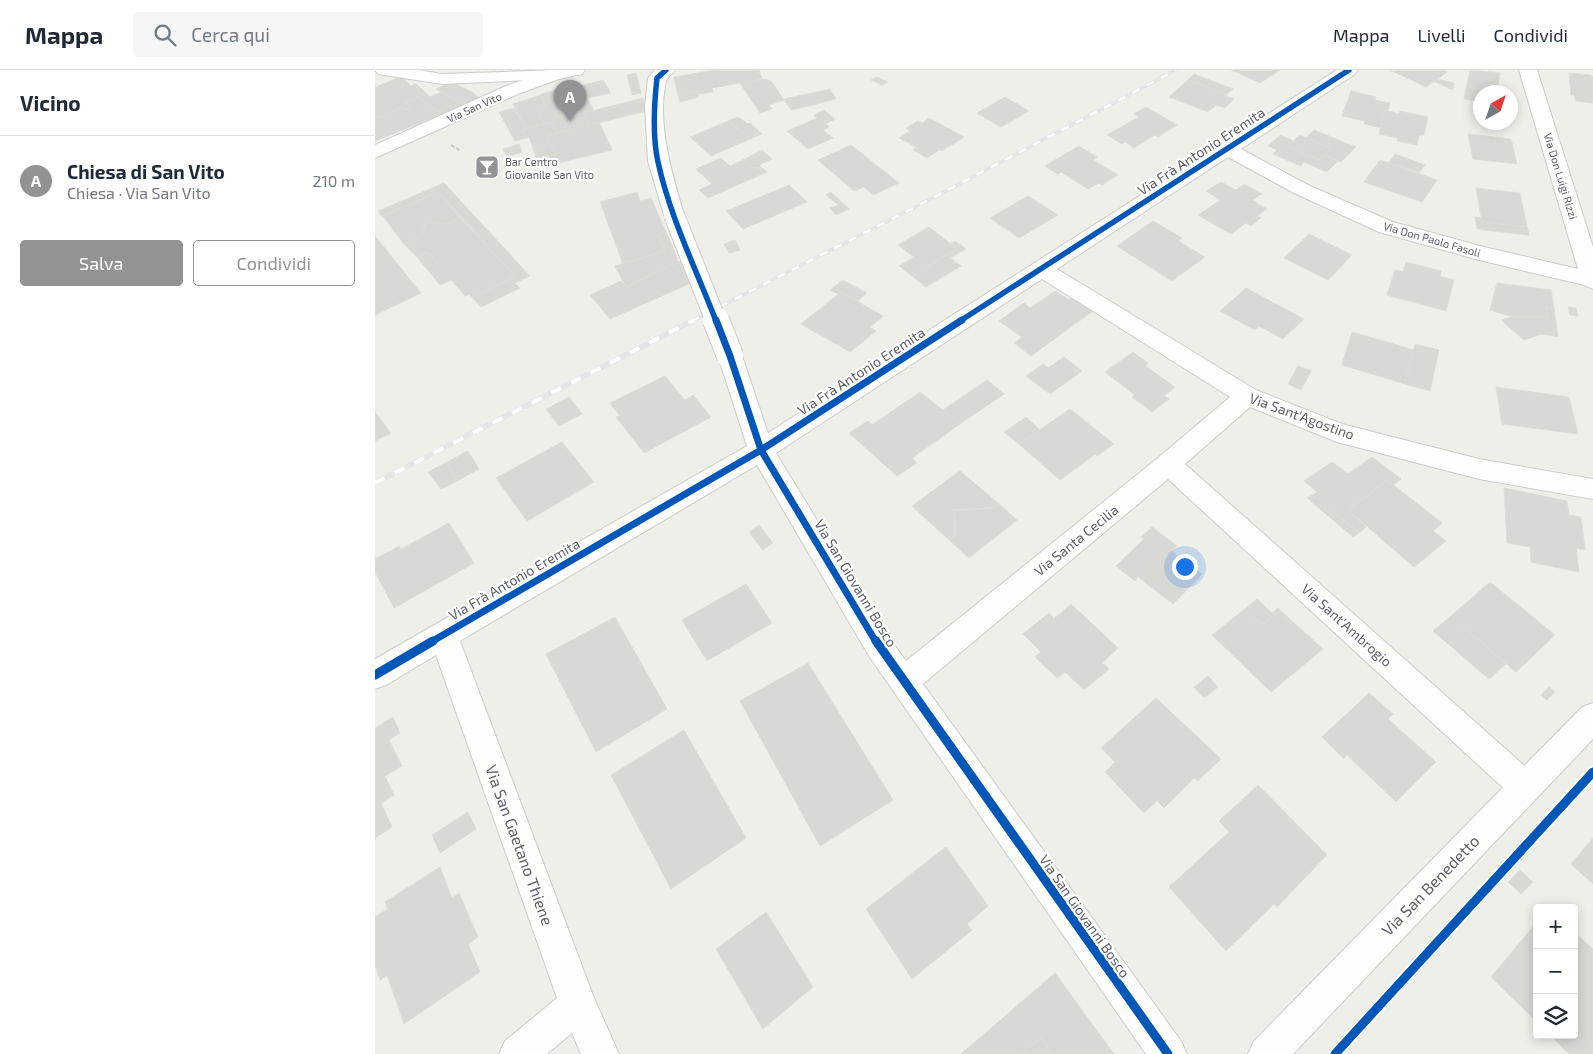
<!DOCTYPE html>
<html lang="it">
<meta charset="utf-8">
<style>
:root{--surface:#fff;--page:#f6f6f7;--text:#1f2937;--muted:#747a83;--line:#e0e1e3;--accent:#919395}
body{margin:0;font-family:"Exo 2",sans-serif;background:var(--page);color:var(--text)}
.controls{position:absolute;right:15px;bottom:15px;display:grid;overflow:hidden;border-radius:5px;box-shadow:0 2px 12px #0003}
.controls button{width:45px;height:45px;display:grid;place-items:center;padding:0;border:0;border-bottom:1px solid var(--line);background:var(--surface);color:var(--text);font:25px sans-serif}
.compass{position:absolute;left:1098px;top:15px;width:45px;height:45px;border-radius:50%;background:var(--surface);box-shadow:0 2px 12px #0003;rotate:40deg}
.you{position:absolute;left:809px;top:496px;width:18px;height:18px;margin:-12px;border:4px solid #fff;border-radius:50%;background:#1a73e8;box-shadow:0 0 0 8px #1a73e833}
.badge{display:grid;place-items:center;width:32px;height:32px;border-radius:50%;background:var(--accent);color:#fff;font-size:16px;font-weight:700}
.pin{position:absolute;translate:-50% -41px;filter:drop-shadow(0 1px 2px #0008)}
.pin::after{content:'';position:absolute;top:26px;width:18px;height:15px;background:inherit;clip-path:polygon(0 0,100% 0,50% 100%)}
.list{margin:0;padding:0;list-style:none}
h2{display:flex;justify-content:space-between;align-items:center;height:65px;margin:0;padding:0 20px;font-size:21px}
h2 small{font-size:16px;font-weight:400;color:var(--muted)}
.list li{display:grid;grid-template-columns:32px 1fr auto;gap:15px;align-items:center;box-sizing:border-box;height:90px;padding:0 20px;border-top:1px solid var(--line)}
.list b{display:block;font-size:19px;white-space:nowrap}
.list p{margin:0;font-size:16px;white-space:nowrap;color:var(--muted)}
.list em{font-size:16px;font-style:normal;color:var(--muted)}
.actions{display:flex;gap:10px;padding:15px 20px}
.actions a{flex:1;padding:11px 0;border:1px solid var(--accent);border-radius:5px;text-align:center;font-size:18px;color:var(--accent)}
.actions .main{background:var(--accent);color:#fff}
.icon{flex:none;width:28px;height:28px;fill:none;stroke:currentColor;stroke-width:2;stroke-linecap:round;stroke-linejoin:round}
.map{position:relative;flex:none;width:1218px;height:984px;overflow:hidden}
header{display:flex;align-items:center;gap:30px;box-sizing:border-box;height:70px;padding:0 25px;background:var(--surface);border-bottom:1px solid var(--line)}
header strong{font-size:24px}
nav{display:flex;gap:28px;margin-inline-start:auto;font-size:18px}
.search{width:350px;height:45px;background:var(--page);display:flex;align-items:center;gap:12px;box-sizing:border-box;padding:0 18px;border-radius:5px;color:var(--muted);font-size:19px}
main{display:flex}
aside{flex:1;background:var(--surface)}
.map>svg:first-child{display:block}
.building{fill:#d8d8d4;stroke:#deded8}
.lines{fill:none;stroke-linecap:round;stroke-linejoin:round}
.street-casing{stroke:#cccdcb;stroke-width:2}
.secondary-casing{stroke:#cbcccb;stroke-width:2}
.path{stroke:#ccd1ce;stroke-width:2.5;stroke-dasharray:4 2;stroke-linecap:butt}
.street{fill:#fdfdfc;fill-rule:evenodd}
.secondary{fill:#fdfdfc;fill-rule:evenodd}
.rail-far1-casing{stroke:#e5e5e5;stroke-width:4}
.rail-casing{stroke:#e5e5e5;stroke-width:5.5}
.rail-far1{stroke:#fff;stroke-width:2.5;stroke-dasharray:8;stroke-linecap:butt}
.rail{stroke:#fff;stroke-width:4;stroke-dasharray:11;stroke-linecap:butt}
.street-bridge-far1-casing{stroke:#cccdcb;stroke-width:22;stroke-linecap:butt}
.street-bridge-casing{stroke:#cccdcb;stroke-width:28;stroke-linecap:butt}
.street-bridge-far1{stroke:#fdfdfc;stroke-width:20}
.street-bridge{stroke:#fdfdfc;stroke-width:26}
.cycleway-far2-casing{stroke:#fff;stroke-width:8}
.cycleway-far1-casing{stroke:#fff;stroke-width:10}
.cycleway-casing{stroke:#fff;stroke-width:12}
.cycleway-far2{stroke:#0057b8;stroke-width:5.5}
.cycleway-far1{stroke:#0057b8;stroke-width:7}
.cycleway{stroke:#0057b8;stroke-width:9}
.labels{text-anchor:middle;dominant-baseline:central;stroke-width:4.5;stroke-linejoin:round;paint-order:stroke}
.far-street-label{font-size:11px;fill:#5e6168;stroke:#fff}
.far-poi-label{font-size:11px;fill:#5e6168;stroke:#fff;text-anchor:start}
.street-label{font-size:14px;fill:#5e6168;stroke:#fff}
.near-street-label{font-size:16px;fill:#5e6168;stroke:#fff}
</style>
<header>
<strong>Mappa</strong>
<div class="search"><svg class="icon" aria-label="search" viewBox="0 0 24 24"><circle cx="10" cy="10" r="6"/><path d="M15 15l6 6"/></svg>Cerca qui</div>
<nav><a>Mappa</a><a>Livelli</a><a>Condividi</a></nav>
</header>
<main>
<aside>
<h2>Vicino<small></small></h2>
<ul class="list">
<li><span class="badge">A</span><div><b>Chiesa di San Vito</b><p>Chiesa · Via San Vito</p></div><em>210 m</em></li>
</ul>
<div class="actions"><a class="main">Salva</a><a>Condividi</a></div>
</aside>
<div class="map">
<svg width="1218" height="984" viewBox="0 0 1218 984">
<rect width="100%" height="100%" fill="#efefe9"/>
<g class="building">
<polygon points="340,0 384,0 387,9 337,18 338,22 324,24 323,21 303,26 299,7"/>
<polygon points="856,0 905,0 885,13"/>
<polygon points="1015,0 1067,0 1072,2 1051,17"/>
<polygon points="1095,0 1125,3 1123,16 1128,17 1127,22 1106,22 1106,32 1089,29"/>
<polygon points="261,3 266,23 257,25 252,5"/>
<polygon points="1194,3 1216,5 1218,7 1218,33 1201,31 1199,25 1196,25"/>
<polygon points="819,4 858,19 852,24 813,10"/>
<polygon points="26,7 36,16 41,14 51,23 30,32 36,37 30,40 26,37 3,48 0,45 0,17"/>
<polygon points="502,7 513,12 507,15 496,10"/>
<polygon points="387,9 396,11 409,30 394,35 397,39 385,43 365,13"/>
<polygon points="1062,9 1079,13 1078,20 1058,11"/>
<polygon points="228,10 236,23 204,30 198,18"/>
<polygon points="813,10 852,24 851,26 859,29 850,38 841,35 833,42 794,27"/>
<polygon points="76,12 97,22 104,28 88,35 62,19"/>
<polygon points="197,16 204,30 212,28 219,41 209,43 215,55 182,63 177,52 169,54 164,41 171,39 166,24"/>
<polygon points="61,19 79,29 88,35 67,44 42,27 51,23 55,27 66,22"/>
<polygon points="455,19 461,29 444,33 443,34 416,40 409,29"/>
<polygon points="323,21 324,27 305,32 303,26"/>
<polygon points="976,21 1001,27 1000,30 1015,33 1013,41 1010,40 1006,58 989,54 990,51 967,46"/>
<polygon points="166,25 171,39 164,41 169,54 151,59 138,34"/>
<polygon points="42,27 67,44 0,71 0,45 3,48 26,37 30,40 36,37 30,32"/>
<polygon points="630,27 654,41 626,57 602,43"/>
<polygon points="268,28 271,41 215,55 209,43"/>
<polygon points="771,37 802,55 783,67 780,65 759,78 750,72 747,74 732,65 764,47 759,44"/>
<polygon points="139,38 151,59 147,60 151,68 140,71 124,42"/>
<polygon points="449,40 460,49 450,54 439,45"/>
<polygon points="1010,40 1024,44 1025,41 1053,47 1049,65 1044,65 1042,75 1022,71 1023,68 1004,64"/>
<polygon points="363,47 373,54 375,53 387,64 375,69 353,51"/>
<polygon points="443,48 454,57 448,60 458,68 433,79 412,61"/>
<polygon points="554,48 589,67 567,81 564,80 552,88 538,80 542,77 524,68 535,61 531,58 543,51 547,53"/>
<polygon points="353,51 375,69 336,86 315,67"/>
<polygon points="177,52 182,63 172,66 175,73 158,78 154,67 151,68 147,60"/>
<polygon points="224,52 237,80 183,93 172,66"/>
<polygon points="939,60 981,77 966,92 949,85 956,78 931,68"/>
<polygon points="1093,64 1136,69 1142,94 1098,89"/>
<polygon points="905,65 919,71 912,76 944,90 949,85 963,91 952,102 929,92 926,96 898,84 902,80 893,76"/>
<polygon points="925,65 931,68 956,78 944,90 912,76"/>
<polygon points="175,73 183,91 164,97 158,78"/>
<polygon points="144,74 147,82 132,87 128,79"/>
<polygon points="476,75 524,113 498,125 489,117 479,121 443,90"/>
<polygon points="704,76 722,87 718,90 743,105 727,115 724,113 713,119 686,102 683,104 670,96"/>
<polygon points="387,80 397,89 384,95 387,98 378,98 368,90"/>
<polygon points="1020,84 1050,95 1044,103 1014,93"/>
<polygon points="346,88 355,96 368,90 378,98 387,98 392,102 333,128 324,120 337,114 321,99"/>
<polygon points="1005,90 1014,93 1062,110 1047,132 989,112"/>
<polygon points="846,112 861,120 869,114 887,124 877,130 892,139 882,146 886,148 876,156 871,153 856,164 823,145 846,130 831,121"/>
<polygon points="69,113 155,206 140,213 145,218 106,237 97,227 140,206 63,122 7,146 3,141"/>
<polygon points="414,115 432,132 368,159 351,141"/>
<polygon points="1101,118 1145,123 1152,157 1107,152"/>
<polygon points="63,122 85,147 73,154 51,152 46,166 29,174 8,146"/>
<polygon points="262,122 265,131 276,128 291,162 283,164 290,181 248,194 225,132"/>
<polygon points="456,122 474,139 461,145 455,138 463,135 451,125"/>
<polygon points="653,126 683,145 644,168 615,148"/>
<polygon points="85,147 140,206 97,227 94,224 90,226 53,182 42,187 29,174 46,166 51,152 73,154"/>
<polygon points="1100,147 1107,148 1108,160 1102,159"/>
<polygon points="778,151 807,168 803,171 830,187 797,211 742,176"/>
<polygon points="1107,152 1152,157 1154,165 1108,160"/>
<polygon points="554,157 582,179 552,197 523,175"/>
<polygon points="291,162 304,192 312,189 316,213 297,195 251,217 240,196 290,181 283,164"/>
<polygon points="934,164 977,185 953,210 909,188"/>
<polygon points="0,166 46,223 0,245"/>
<polygon points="360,170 365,180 354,183 349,174"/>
<polygon points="580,171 591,179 575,188 586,196 551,217 524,196 539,187 552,197 582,179 576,173"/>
<polygon points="53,182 77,210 65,215 42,187"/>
<polygon points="1031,192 1066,201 1065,206 1079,210 1071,241 1012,225 1020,200 1028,202"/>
<polygon points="297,195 316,213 235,249 215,225 246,211 251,217"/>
<polygon points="468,210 492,223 482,231 466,222 463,224 455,220"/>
<polygon points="1122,213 1176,220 1179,238 1171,237 1173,247 1142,248 1115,240"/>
<polygon points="871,218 929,249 908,269 884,256 880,260 845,241"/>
<polygon points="680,221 694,230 697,227 718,241 656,286 639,273 647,267 624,251 649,233 655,238"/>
<polygon points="466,222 508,246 495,257 501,261 475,282 426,254"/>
<polygon points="1171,237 1179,238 1183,267 1167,264 1149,270 1126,250 1137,247 1173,247"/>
<polygon points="1193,237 1201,238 1203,246 1195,245"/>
<polygon points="977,262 1039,280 1030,314 967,295"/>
<polygon points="1040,274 1064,280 1055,321 1030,314"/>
<polygon points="758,282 773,293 770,296 800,317 789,326 794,329 777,342 757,327 760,325 730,302"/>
<polygon points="689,287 707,301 675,324 651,306 668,294 673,298"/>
<polygon points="923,296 936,301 926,320 913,314"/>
<polygon points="290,306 310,330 318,325 336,347 269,383 241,347 245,346 235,333"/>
<polygon points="612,310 629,324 585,354 568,340"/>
<polygon points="1121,317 1194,327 1203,364 1127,354"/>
<polygon points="545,322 585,354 537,388 542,393 522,406 474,363 493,351 497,355"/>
<polygon points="194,327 207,344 184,356 171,339"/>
<polygon points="695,339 739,374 722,386 720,384 685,410 644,374"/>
<polygon points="0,342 16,363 0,371"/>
<polygon points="651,347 665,360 644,374 629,362"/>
<polygon points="187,372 219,412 152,451 121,408"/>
<polygon points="93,381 104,399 82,411 72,392"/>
<polygon points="997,387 1026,409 1018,415 1012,410 973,440 991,457 984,463 938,425 942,422 929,411 957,392 973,404"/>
<polygon points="72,392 82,411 66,419 53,402"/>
<polygon points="585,401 623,433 618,438 579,440 580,466 574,470 537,436"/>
<polygon points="1012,410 1067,453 1058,461 1071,471 1039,497 973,440"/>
<polygon points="1129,418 1192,431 1194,445 1206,447 1210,480 1201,478 1204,502 1156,492 1155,477 1132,473"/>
<polygon points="938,425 984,463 978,467 932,428"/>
<polygon points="623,433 642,450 594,488 574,470 580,466 579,440 618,438"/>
<polygon points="74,453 99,493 19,538 0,502 0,489 24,476 26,479"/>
<polygon points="384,455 398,473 388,480 374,462"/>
<polygon points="777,457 802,476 796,481 827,504 798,534 763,507 760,511 741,496 769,469 766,467"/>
<polygon points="1115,512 1180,565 1141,602 1076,546"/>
<polygon points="371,514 397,553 332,591 307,550"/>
<polygon points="882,529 897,543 903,538 917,551 913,553 903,542 887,555 870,539"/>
<polygon points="696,534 743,578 727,593 734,599 709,620 690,602 682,608 660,587 666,582 648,564 674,543 679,549"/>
<polygon points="870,539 887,555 903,542 913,553 917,551 948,579 896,622 837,565"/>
<polygon points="1076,546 1131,594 1114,609 1058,561"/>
<polygon points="240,547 292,639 221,682 171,584"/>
<polygon points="433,593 518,730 445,776 365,631"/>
<polygon points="833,606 843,617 829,628 819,617"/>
<polygon points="1174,617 1180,622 1172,630 1166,625"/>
<polygon points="994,623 1018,644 1013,649 1061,692 1021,732 972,685 969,689 947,667"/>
<polygon points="781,628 846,689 823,711 819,708 789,738 782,731 769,743 730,702 740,692 726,678"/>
<polygon points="18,647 25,663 14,670 27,696 10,706 19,725 6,733 17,757 0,768 0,658"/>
<polygon points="309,660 371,768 296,819 236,705"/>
<polygon points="883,715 952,785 902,837 899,834 851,881 794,817 854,762 844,751"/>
<polygon points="93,742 101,759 65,783 57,765"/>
<polygon points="1218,768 1218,814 1196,794"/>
<polygon points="571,777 613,836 592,854 597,860 537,909 491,839"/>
<polygon points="65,797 77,828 84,823 103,867 93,874 105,902 29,954 12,905 5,910 0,895 0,847 13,839 10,832"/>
<polygon points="1145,800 1158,812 1146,824 1133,812"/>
<polygon points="391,842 438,917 388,959 341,879"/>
<polygon points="1162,852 1162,952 1116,907"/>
<polygon points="1199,862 1218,879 1218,984 1194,984 1175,965 1199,965"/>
<polygon points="680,903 739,984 677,984 666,967 647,984 586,984"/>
<polygon points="666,967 677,984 647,984"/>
</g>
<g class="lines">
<g class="street-casing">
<g id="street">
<polygon points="0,0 43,0 67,4 185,0 189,4 186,8 180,9 67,14 9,5 3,4"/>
<path d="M280,0H300C297,4 292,7 291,12C281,52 298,107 309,145L306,150L299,152L292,150L289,145L273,91L270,36L273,8Z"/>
<path d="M962,0H983L980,4L866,79L933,115L1018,152L1105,176L1203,199L1144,0H1162L1218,177V219L1209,215L1104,190L1004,162L919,123L853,87L682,199L881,320L967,354L1104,389L1218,409V429L1104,409L962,372L875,337L810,394L1161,706L1166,717L1161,728L1150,733L1139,728L793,409L548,614L806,971L812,984H771L494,586L382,395L85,571L219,928L244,984H206L197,963L172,984H124L130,971L182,928L61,585L11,615L0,619V589L372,376L343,286L347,280L355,278L363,280L367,286L393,363ZM667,209L855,327L784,387L531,591L514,568L401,383Z"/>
</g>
</g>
<g class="secondary-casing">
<g id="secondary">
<polygon points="175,0 210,0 207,4 184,9 143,24 0,88 0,75 131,16"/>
<polygon points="1218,633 1218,669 918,984 873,984 879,971 1207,637"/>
</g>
</g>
<polyline class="path" points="76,75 86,81"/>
<use href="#street" class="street"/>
<use href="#secondary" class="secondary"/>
<g class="rail-far1-casing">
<polyline id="rail-far1" points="317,251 546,134 801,0"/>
</g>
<g class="rail-casing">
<polyline id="rail" points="0,413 319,250"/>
</g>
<use href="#rail-far1" class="rail-far1"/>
<use href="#rail" class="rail"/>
<g class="street-bridge-far1-casing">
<polyline id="street-bridge-far1" points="299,145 341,251"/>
</g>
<g class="street-bridge-casing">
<polyline id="street-bridge" points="341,250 355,286"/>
</g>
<use href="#street-bridge-far1" class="street-bridge-far1"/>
<use href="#street-bridge" class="street-bridge"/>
<g class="cycleway-far2-casing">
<g id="cycleway-far2">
<path d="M291,0L282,8C279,35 277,65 283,92C295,147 321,199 341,251"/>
<polyline points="585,251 974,0"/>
</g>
</g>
<g class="cycleway-far1-casing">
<g id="cycleway-far1">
<polyline points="341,250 355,286 386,380 501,572"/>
<polyline points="56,572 386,380 587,250"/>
</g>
</g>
<g class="cycleway-casing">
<g id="cycleway">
<polyline points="501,571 793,984"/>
<polyline points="0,605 58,571"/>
<polyline points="960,984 1218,702"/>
</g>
</g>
<use href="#cycleway-far2" class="cycleway-far2"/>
<use href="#cycleway-far1" class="cycleway-far1"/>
<use href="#cycleway" class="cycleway"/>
</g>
<defs>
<g id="bar-square" transform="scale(1.25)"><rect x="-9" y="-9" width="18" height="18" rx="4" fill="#919395" stroke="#fff"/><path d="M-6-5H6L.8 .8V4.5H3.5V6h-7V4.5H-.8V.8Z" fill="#fff"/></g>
</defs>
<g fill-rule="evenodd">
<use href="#bar-square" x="112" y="97"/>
</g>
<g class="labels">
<g class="far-street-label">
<text transform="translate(99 37) rotate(-24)">Via San Vito</text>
<text transform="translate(1186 106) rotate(73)">Via Don Luigi Rizzi</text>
<text transform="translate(1057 169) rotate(16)">Via Don Paolo Fasoli</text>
</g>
<g class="far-poi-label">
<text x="130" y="91">Bar Centro<tspan x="130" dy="13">Giovanile San Vito</tspan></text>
</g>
<g class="street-label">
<text transform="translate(826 81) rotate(-33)">Via Frà Antonio Eremita</text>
<text transform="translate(486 301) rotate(-33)">Via Frà Antonio Eremita</text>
<text transform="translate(927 346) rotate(20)">Via Sant'Agostino</text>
<text transform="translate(701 470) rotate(-39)">Via Santa Cecilia</text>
<text transform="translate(139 509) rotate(-30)">Via Frà Antonio Eremita</text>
<text transform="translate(481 513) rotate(59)">Via San Giovanni Bosco</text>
<text transform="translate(972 555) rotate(42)">Via Sant'Ambrogio</text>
<text transform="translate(710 846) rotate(55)">Via San Giovanni Bosco</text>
</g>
<g class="near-street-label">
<text transform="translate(145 775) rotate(70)">Via San Gaetano Thiene</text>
<text transform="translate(1055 815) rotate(-46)">Via San Benedetto</text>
</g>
</g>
</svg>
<div class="controls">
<button>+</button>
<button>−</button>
<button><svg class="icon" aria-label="layers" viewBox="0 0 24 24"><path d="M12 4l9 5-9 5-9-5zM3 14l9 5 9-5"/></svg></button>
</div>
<svg class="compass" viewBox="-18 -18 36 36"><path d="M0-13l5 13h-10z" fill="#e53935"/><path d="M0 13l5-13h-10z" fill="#747a83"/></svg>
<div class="you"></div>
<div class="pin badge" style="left:195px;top:51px">A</div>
</div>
</main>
